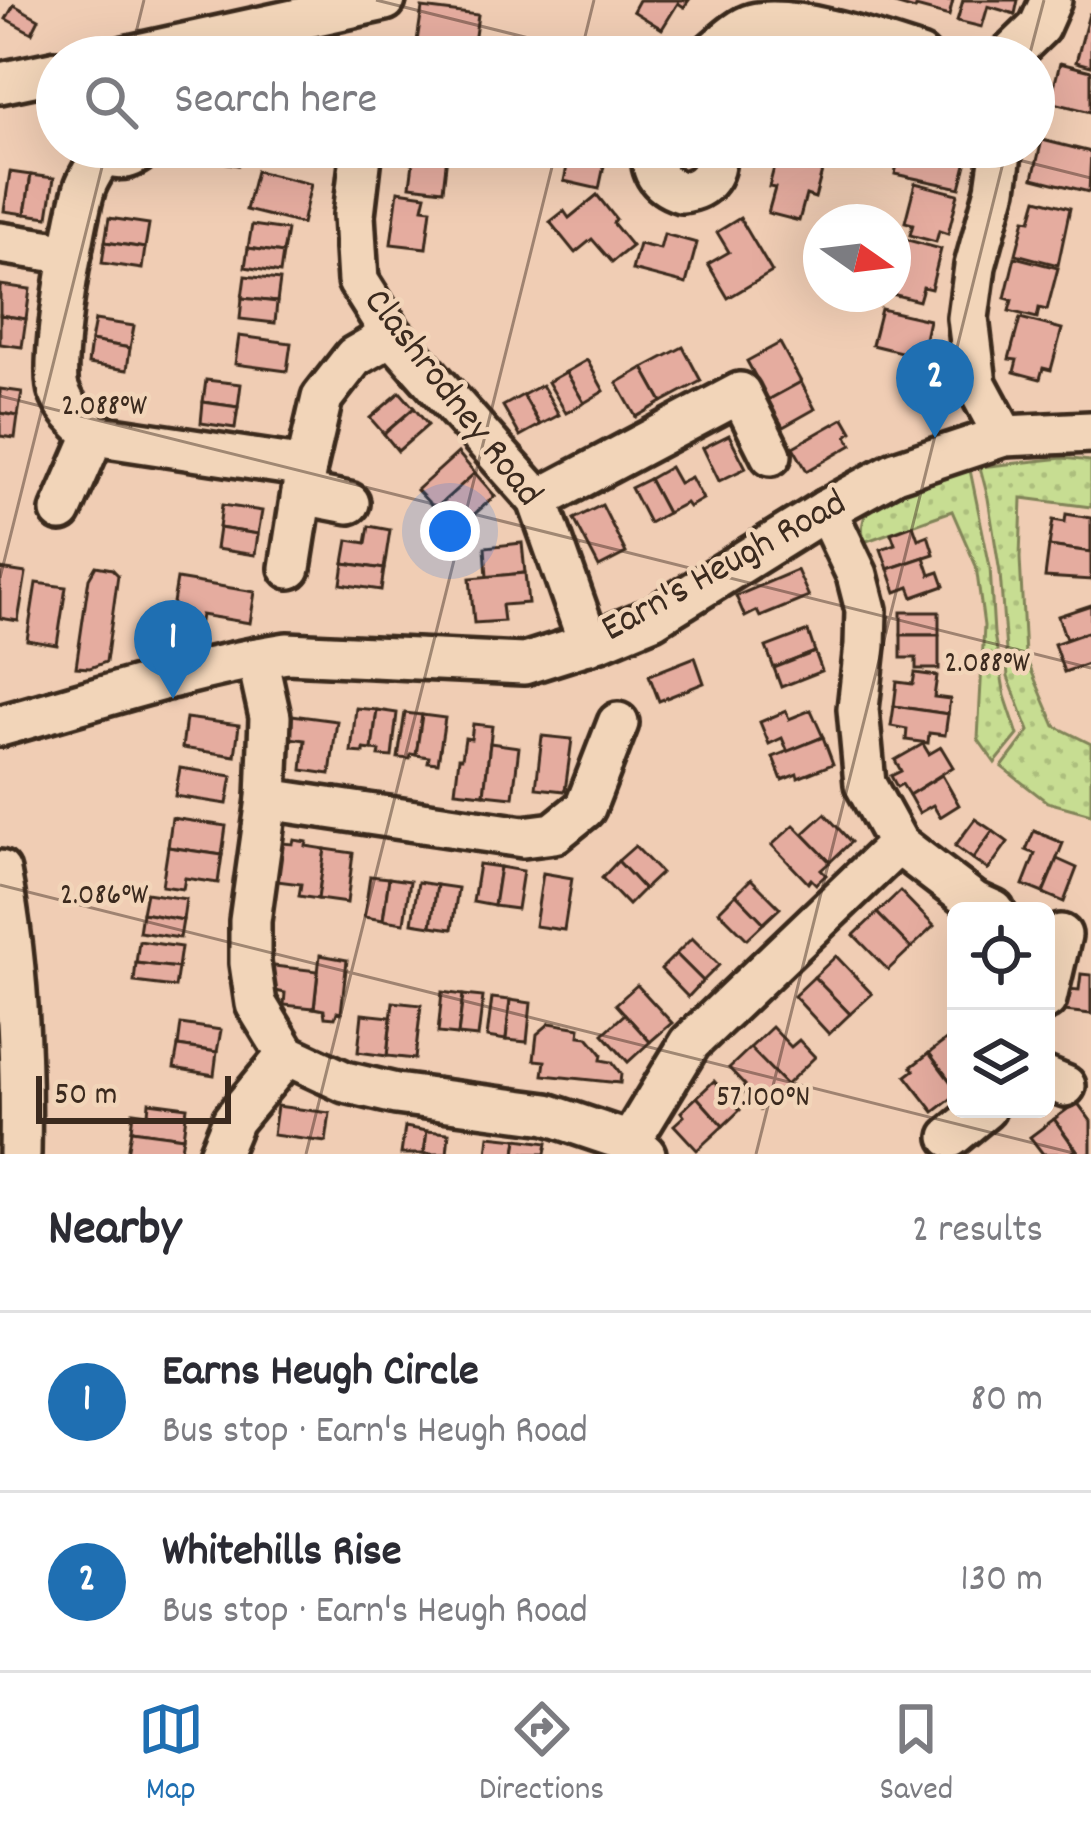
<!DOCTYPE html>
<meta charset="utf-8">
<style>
:root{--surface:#fff;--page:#f2f2f3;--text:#2b2b33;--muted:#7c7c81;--line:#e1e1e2;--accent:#1f6fb2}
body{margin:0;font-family:Dekko,sans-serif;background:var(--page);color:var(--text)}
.controls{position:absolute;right:36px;bottom:36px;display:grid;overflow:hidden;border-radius:18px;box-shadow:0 12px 48px #0002}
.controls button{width:108px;height:108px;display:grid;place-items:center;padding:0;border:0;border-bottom:3px solid var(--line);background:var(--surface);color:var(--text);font:60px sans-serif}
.compass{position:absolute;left:803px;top:204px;width:108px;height:108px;border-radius:50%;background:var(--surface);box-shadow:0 12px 48px #0002;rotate:104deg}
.scale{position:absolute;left:36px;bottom:30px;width:195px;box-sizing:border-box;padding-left:12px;border:6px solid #3b2a1e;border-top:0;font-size:33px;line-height:42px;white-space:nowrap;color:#3b2a1e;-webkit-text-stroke:9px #f2d5b9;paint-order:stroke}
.you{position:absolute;left:450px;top:531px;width:42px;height:42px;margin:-30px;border:9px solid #fff;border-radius:50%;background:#1a73e8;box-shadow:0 0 0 18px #1a73e833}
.badge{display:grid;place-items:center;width:78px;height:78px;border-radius:50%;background:var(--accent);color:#fff;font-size:39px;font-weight:700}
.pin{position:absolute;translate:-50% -99px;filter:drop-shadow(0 3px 6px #0008)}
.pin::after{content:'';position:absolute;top:63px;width:42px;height:36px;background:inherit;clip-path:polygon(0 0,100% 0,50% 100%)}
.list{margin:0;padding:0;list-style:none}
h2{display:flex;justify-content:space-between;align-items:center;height:156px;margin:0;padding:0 48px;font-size:51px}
h2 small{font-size:39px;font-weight:400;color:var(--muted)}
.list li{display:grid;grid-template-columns:78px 1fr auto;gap:36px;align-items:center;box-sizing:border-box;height:180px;padding:0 48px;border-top:3px solid var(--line)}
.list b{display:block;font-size:45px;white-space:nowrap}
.list p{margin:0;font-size:39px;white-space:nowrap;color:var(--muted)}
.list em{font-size:39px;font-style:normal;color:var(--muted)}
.icon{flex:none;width:66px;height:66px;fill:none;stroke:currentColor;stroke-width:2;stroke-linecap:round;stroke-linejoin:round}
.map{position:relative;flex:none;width:1091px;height:1154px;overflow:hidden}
.search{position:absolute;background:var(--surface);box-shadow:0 12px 48px #0002;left:36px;right:36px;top:36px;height:132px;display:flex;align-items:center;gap:30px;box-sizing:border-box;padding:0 42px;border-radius:66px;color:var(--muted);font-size:45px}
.sheet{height:516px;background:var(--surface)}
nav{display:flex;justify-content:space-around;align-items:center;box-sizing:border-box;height:168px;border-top:3px solid var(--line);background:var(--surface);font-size:33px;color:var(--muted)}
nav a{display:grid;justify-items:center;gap:6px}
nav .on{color:var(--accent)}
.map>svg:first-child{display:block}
.grass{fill:url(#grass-dots);stroke:#818458;stroke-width:3}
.building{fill:#e5ac9f;stroke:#3b2a1e;stroke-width:3}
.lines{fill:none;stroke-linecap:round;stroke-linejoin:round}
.minor-casing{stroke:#3b2a1e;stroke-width:48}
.minor{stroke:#f2d5b9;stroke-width:39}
.ticks{fill:none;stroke:#3b2a1e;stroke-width:3;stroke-opacity:0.45}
.labels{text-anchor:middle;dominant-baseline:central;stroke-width:9;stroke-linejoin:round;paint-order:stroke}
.street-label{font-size:39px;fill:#3b2a1e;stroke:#f2d5b9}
.ticks-label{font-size:30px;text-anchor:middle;fill:#3b2a1e;stroke:#f2d5b9;stroke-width:9;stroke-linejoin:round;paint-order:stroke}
</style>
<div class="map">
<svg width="1091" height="1154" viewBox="0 0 1091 1154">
<defs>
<pattern id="grass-dots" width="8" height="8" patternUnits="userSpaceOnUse" patternTransform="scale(3)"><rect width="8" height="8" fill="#c7dd92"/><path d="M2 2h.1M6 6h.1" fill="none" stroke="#acbe7d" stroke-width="1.8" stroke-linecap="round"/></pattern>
</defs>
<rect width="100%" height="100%" fill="#f0cdb4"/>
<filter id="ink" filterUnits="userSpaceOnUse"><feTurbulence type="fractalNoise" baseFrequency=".00833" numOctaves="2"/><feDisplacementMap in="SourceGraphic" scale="24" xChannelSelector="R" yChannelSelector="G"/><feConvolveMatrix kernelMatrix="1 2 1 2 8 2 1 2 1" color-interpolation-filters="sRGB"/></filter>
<g filter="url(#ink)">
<g class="grass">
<polygon points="1063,458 1091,461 1091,507 1022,498 1020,558 1025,656 1055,726 1091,744 1091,814 1047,802 1002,767 1029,731 1008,677 1000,573 988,498 980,467"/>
<path d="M970,470L990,567L994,634L1005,696L1018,735L995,763L978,739L984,626L976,566L952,511L864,542C862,533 861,521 867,513C881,492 946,478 970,470Z"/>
</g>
<g class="building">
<polygon points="639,0 689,0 684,7 678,3 662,29 633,11"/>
<polygon points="889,0 953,0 949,16 916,7 915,10 888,2"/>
<polygon points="963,0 1018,0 1015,14 988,6 982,27 957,21"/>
<polygon points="14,5 39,19 32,33 6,19"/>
<polygon points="422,8 478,15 472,56 416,48"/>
<polygon points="1089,14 1091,14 1091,66 1076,62"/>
<polygon points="283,38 338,50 337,57 279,57"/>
<polygon points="1060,63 1091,71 1091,112 1050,102"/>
<polygon points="1042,140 1091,152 1089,192 1033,178"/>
<polygon points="215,147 242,149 238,165 212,160"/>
<polygon points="405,147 448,147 443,190 410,186 413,163 404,162"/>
<polygon points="571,147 608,147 599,189 564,181"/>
<polygon points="901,147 947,147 969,152 960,188 895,174"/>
<polygon points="778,152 824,164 815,198 806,195 799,221 768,213 775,188 769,187"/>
<polygon points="256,171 311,184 302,224 246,210"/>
<polygon points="10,172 31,175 25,214 4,211"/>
<polygon points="31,175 54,178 48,217 25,214"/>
<polygon points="915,183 958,194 948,234 939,231 936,242 910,235 913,224 905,222"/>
<polygon points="398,191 426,195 423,208 431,209 426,248 391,244"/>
<polygon points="597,195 616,219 613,223 632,246 612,262 592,239 575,253 550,222 564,211 569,218"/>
<polygon points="1037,199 1070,208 1058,265 1016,254 1025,219 1031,220"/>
<polygon points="109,218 149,224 145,248 105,242"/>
<polygon points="740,218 772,272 728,298 708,264 729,252 717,232"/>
<polygon points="252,225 287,230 283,253 248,248"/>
<polygon points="664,234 697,243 686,284 632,270 639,244 660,249"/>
<polygon points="893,236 941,249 931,289 923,287 919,301 892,294"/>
<polygon points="105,242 145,248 142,269 102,263"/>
<polygon points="248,248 283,253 280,273 245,267"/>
<polygon points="1015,257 1058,268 1047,310 1039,308 1037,318 1009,311 1012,300 1005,298"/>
<polygon points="245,276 280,280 277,302 242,298"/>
<polygon points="0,285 30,289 26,319 0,315"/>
<polygon points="242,298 277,302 275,323 240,319"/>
<polygon points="881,309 929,320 921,357 872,345"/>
<polygon points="0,315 26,319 22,347 0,344"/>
<polygon points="1020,318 1062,329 1051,370 1043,368 1040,379 1014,372 1017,360 1009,359"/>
<polygon points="95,320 134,326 130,348 91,341"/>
<polygon points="239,336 291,343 287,371 235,364"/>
<polygon points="91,341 130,348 127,370 88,364"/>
<polygon points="780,343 801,382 768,400 747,361"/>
<polygon points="683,347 701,381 662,402 643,368"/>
<polygon points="587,360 604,391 584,403 566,372"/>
<polygon points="643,368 662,402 636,417 617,383"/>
<polygon points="566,372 584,403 566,413 548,382"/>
<polygon points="206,380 241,384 238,407 203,402"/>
<polygon points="801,382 815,409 783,427 768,400"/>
<polygon points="542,385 559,415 540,425 523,395"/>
<polygon points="0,389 22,392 18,416 0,413"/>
<polygon points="400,392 414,408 384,434 370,418"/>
<polygon points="523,395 540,425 520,436 503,406"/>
<polygon points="203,402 238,407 235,428 201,423"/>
<polygon points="414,408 428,425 398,451 384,434"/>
<polygon points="0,413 18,416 15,438 0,436"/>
<polygon points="844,418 852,432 847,436 852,445 807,471 793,447"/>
<polygon points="729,435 746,468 719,481 703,448"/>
<polygon points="458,453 475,473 435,509 417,490"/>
<polygon points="670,467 679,483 691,477 703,499 689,507 686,503 667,513 649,479"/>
<polygon points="475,473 495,496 454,532 435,509"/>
<polygon points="649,479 667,513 649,523 631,488"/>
<polygon points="222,505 262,511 258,534 219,528"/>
<polygon points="602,505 626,553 599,567 574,519"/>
<polygon points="1066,514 1091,518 1091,552 1049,546 1053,520 1065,522"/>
<polygon points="913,525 918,539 928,535 934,554 888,569 881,549 895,544 891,533"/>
<polygon points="369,526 390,530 384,569 344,563 348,540 366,543"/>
<polygon points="219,528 258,534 255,555 216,549"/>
<polygon points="522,543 525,573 487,577 485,547"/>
<polygon points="1049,546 1091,552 1091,580 1045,577"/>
<polygon points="924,557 930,575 939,572 944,586 913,597 909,587 896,592 888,569"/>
<polygon points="344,563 384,569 381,590 341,584"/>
<polygon points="96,566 112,569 118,575 106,662 90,668 76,667 89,578"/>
<polygon points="0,569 26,573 18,621 0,618"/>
<polygon points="797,570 809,597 760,617 757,611 745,617 736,596"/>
<polygon points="525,573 528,603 502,605 504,621 474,623 470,578"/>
<polygon points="177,579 255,592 250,623 201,615 197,638 168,633"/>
<polygon points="36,583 66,587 57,645 27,640"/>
<polygon points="1091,605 1091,631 1066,639 1058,616"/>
<rect x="901" y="612" width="38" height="23"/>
<polygon points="808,631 815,652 774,668 766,647"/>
<polygon points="1091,631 1091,663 1064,672 1054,644"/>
<polygon points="901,635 939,635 939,669 916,669 916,658 901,658"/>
<polygon points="815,652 822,671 781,687 774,668"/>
<polygon points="695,657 704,683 659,701 649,675"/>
<polygon points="915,673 937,676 934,697 950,699 948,714 894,706 897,682 913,684"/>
<polygon points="894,706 948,714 945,735 929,733 928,743 906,740 907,729 891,726"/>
<polygon points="356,708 377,710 372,750 364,749 364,753 351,752"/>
<polygon points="377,710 397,713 392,757 379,756 380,751 372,750"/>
<polygon points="811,710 823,737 788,752 782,738 769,744 760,722 786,711 789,719"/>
<polygon points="405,713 422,715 416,755 411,754 410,759 398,758"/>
<polygon points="292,715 337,721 330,774 302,770 305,740 290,738"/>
<polygon points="422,715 445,718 438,763 428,762 429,757 416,755"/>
<polygon points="186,718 239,725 235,756 182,748"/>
<polygon points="473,724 492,726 484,794 455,791 459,758 462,758 465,738 471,739"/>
<polygon points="542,736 572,739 565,791 536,788"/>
<polygon points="823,737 833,764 798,778 797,774 782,780 773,757"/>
<polygon points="490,743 519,747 513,797 484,794"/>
<polygon points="923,744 929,754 941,747 953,767 909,795 902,784 897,787 891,776 901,771 895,760"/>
<polygon points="180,768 232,776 227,804 175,796"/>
<polygon points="942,775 959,805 940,817 933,805 919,813 909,795"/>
<polygon points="825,814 851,842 830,862 803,834"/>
<polygon points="172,818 226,826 222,855 168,847"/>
<polygon points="975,819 993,831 973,859 955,846"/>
<polygon points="794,825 830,862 821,870 826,875 816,884 811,879 808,883 772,845"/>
<polygon points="993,831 1008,842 988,870 973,859"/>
<polygon points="1034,831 1063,843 1043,893 1023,885 1035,854 1026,850"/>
<polygon points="294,840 307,842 306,846 325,849 318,899 299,896 301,884 277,881 282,843 293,844"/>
<polygon points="635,846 661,873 644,889 618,861"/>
<polygon points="168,847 222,855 218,883 185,878 183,889 162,886"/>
<polygon points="325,849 353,853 347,903 318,899"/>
<polygon points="1057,859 1077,868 1064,902 1043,893"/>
<polygon points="618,861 644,889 628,905 602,878"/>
<polygon points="479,864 500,867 494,906 473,902"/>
<polygon points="500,867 523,871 517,909 494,906"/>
<polygon points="543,873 572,878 564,930 535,926"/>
<polygon points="370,876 389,878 383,920 364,917"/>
<polygon points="389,878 410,881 404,923 383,920"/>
<polygon points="751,879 780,908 764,923 736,894"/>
<polygon points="418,882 437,885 431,926 412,923"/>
<polygon points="437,885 458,888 452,929 431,926"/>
<polygon points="900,891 934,926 911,948 877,913"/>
<polygon points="146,893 186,899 183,920 142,913"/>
<polygon points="736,894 764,923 747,939 719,911"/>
<polygon points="142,913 183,920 180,938 139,932"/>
<polygon points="877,913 911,948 888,970 854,935"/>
<polygon points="692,938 719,965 703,981 676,954"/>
<polygon points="139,941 181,947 178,968 136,963"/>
<polygon points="676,954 703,981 688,997 661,969"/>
<polygon points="320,955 347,960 341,1013 337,1012 335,1018 325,1017 324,1010 314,1008"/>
<polygon points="836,956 872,994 850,1014 814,977"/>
<polygon points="136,963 178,968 175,987 134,982"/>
<polygon points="274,966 318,971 314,1008 284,1005 285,993 271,990"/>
<polygon points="1081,974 1091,975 1091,1014 1064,1011 1067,989 1079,990"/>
<polygon points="814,977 850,1014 829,1034 794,996"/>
<polygon points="637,985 672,1023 650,1042 616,1004"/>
<polygon points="442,992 463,995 458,1035 438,1033"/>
<polygon points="463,995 483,997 478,1037 458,1035"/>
<polygon points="492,998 510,1000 506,1040 487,1037"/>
<polygon points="510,1000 531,1003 527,1042 506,1040"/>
<polygon points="393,1002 421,1005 415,1059 387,1056"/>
<polygon points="362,1014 391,1017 387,1056 358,1052"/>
<polygon points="625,1014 650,1042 628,1062 603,1034"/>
<polygon points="550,1023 580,1028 579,1036 588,1037 602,1054 601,1060 612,1062 621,1074 620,1083 543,1075 545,1061 534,1060 537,1034"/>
<polygon points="181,1024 221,1030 217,1052 178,1046"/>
<polygon points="772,1027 791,1047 799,1040 815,1057 786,1085 750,1048"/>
<polygon points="954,1034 956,1037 956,1089 929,1053"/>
<polygon points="178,1046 217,1052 214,1075 174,1068"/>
<polygon points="750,1048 786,1085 760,1110 741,1089 745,1085 729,1068"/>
<polygon points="929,1053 956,1089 956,1095 934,1112 906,1076 914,1070 911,1067"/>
<polygon points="714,1081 740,1110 723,1126 697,1097"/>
<polygon points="697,1097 723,1126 697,1150 674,1125 684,1116 681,1112"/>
<polygon points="149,1102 187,1107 183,1137 131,1130 133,1112 148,1114"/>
<polygon points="1077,1102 1091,1121 1091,1154 1080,1154 1054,1119"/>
<polygon points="277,1106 330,1113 326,1142 273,1135"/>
<polygon points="1054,1119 1076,1150 1070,1154 1043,1154 1030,1137"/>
<polygon points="405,1127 427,1131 424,1154 401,1154"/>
<polygon points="131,1130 183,1137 180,1154 127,1154"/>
<polygon points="427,1131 449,1133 447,1154 424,1154"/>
<polygon points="489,1136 517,1139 515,1154 487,1154"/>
<polygon points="517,1139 547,1143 545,1154 515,1154"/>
</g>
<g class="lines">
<g class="minor-casing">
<g id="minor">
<polyline points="125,57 385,0"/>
<path d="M707,57C720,47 738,28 753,24C794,14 880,44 920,57"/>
<polyline points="1008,57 1039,27 1051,0"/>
<polyline points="0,83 57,71"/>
<path d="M96,147C111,163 129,162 144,147"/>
<polyline points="362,147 354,215 358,281 392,335 538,500 589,644"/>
<path d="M655,147C648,169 658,185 681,192C706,190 719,172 713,147"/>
<polyline points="1002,147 996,189 975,266 968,318 976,384 1004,436"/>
<path d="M103,154C97,165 89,176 85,187C75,218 49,366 59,391C66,410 80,421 94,435L306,467"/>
<polyline points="0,243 71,254"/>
<polyline points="302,494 349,503"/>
<polyline points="538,500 740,393 771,455"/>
<polyline points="826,510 857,575 866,610 865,645 858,709 865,784 898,844 974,902 994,911"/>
<polyline points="61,511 94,435"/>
<polyline points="290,568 306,467 322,398 354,357 392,335"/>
<polyline points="257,658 270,717 267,799 250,921 250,963 256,1004 287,1055 345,1082 396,1094 547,1114 630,1142 645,1154"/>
<path d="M0,726C95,700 190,668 287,653L524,664L600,640L653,618L826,510L895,472L1004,436L1091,432"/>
<polyline points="267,799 523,837 554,833 585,808 618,723"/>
<path d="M0,871C18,963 22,1060 20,1154"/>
<polyline points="1046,999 1061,935"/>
<polyline points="1046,1078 1065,1086"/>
<polyline points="951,1137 985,1109"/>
<polyline points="630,1142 690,1043 898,844"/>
<polyline points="219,1154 233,1120 287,1055"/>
</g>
</g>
<use href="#minor" class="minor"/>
</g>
</g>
<path class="ticks" d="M376,0L605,57M130,57L144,0M580,57L594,0M1029,57L1044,0M966,147L1091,178M0,396L1091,668M0,578L107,147M0,885L1077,1154M306,1154L557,147M756,1154L1007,147"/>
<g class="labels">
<g class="street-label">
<text transform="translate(451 399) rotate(52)">Clashrodney Road</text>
<text transform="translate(725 568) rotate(-29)">Earn's Heugh Road</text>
</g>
</g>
<g class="ticks-label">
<text x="104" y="414">2.088°W</text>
<text x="987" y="671">2.088°W</text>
<text x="104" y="903">2.086°W</text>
<text x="763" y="1105">57.100°N</text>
</g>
</svg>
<div class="controls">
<button><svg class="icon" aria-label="locate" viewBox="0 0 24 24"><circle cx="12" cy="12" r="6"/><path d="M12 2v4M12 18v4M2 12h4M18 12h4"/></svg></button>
<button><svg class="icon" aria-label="layers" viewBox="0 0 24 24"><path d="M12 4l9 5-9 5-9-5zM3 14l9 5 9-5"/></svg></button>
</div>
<svg class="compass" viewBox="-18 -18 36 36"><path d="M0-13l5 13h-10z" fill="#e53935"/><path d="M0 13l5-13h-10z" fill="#7c7c81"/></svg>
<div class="scale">50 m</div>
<div class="you"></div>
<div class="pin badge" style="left:173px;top:699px">1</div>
<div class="pin badge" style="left:935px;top:438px">2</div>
<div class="search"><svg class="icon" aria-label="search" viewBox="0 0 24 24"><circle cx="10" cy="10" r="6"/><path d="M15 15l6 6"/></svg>Search here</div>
</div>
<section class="sheet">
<h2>Nearby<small>2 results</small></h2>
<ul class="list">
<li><span class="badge">1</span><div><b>Earns Heugh Circle</b><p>Bus stop · Earn's Heugh Road</p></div><em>80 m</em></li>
<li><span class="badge">2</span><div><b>Whitehills Rise</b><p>Bus stop · Earn's Heugh Road</p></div><em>130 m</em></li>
</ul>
</section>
<nav>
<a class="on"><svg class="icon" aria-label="map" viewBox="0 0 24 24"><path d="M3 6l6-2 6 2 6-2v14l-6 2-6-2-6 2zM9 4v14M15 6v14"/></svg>Map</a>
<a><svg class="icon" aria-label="directions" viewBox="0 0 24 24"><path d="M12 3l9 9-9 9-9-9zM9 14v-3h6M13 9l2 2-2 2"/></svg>Directions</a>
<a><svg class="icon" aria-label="saved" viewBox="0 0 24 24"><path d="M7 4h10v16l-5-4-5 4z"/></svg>Saved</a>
</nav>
